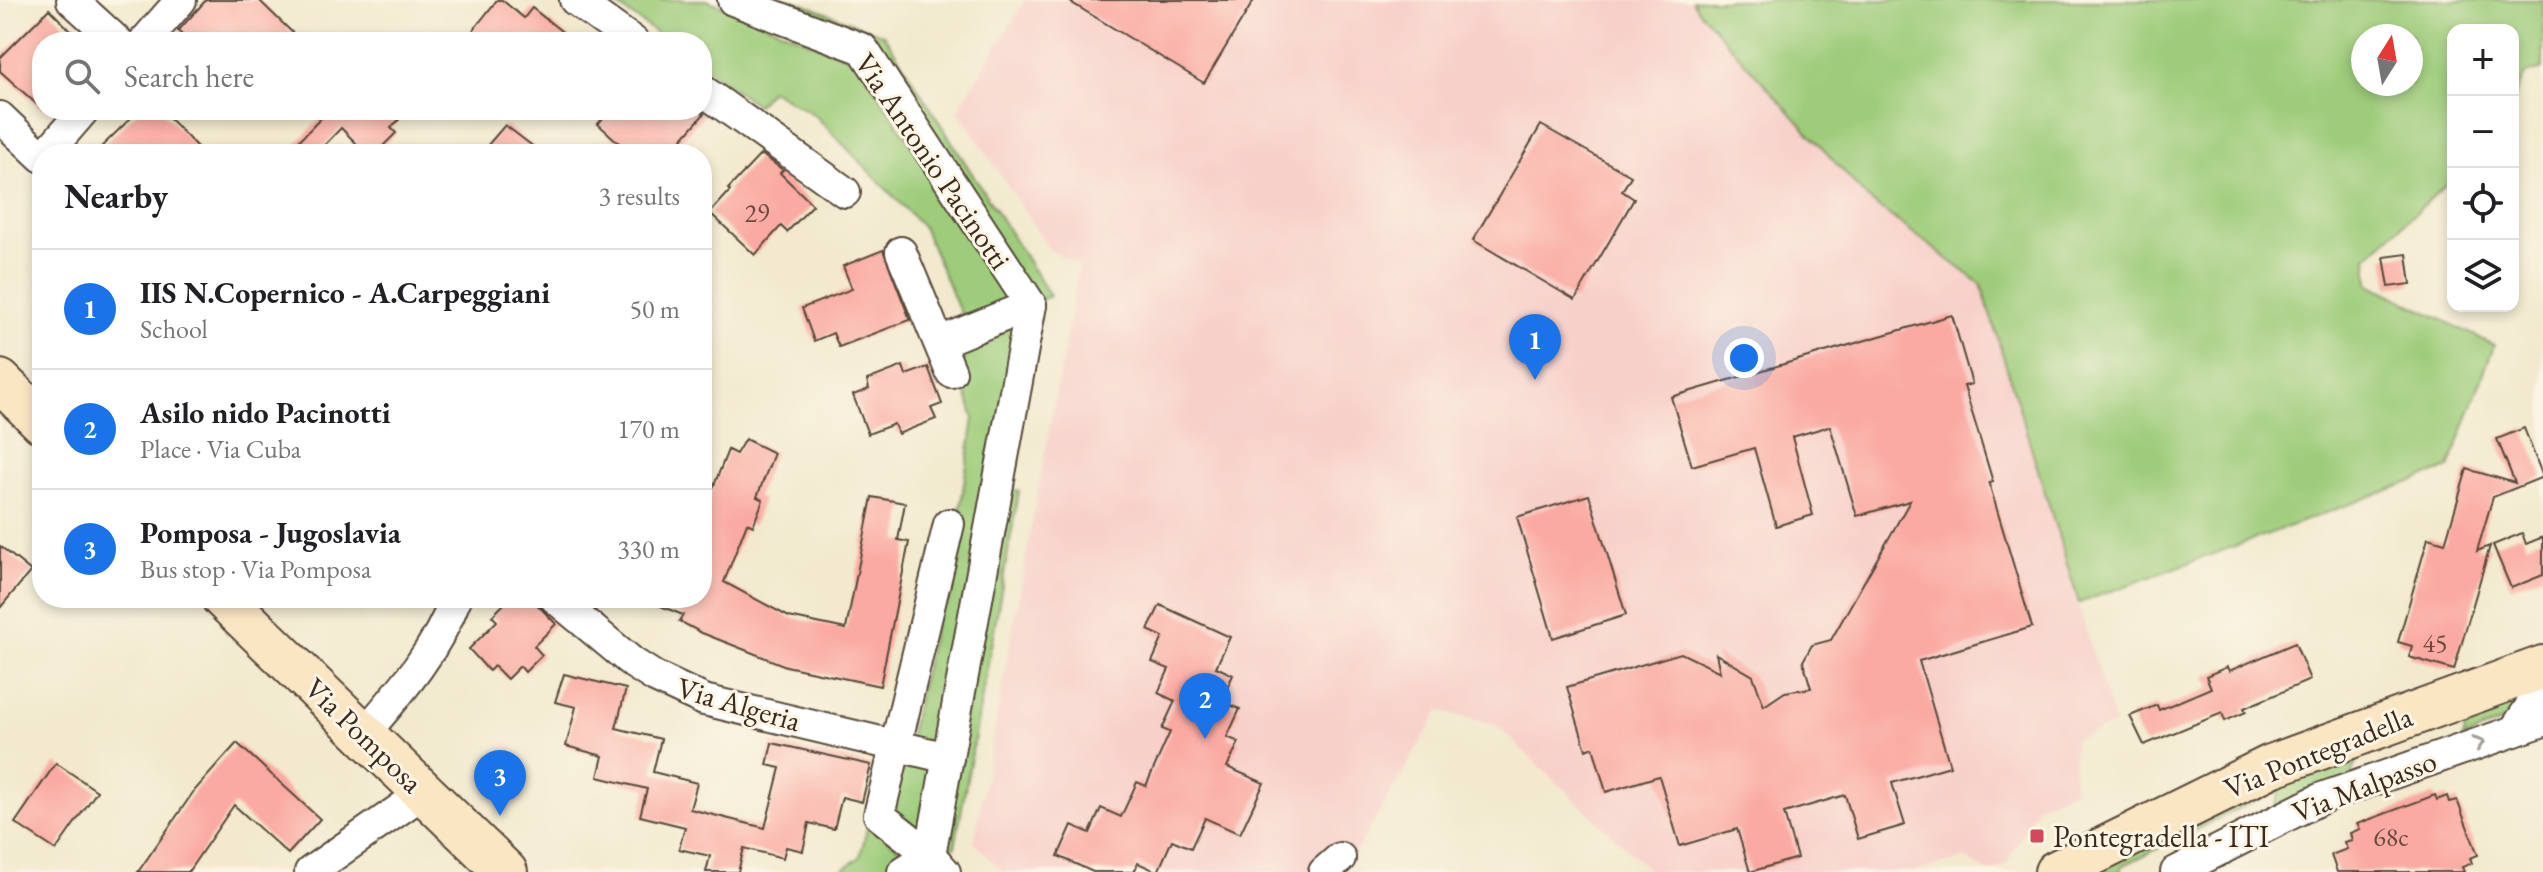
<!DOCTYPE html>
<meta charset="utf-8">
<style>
:root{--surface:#fff;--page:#f6f6f6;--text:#202124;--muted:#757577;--line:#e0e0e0;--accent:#1a73e8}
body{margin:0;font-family:"EB Garamond",serif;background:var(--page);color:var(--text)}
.controls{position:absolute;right:24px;top:24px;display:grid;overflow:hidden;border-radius:16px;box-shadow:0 4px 12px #0003}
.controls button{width:72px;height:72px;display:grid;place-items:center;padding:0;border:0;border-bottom:2px solid var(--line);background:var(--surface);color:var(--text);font:40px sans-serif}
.compass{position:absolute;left:2351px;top:24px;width:72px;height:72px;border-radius:50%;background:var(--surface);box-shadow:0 4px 12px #0003;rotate:11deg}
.you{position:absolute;left:1744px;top:358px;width:28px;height:28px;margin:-20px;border:6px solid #fff;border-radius:50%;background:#1a73e8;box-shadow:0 0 0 12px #1a73e833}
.badge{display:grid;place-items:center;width:52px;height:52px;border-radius:50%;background:var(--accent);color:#fff;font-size:26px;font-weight:700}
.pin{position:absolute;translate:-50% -66px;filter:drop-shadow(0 2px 4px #0008)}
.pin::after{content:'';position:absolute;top:42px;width:28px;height:24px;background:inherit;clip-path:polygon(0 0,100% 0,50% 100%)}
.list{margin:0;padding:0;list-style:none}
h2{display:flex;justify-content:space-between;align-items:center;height:104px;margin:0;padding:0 32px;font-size:34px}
h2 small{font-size:26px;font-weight:400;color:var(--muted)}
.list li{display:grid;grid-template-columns:52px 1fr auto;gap:24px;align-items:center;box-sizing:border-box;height:120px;padding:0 32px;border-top:2px solid var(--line)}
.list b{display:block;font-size:30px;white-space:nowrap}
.list p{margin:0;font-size:26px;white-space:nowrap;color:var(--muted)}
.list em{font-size:26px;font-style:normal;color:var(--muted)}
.icon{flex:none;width:44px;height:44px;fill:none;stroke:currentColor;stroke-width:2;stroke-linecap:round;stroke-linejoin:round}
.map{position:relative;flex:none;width:2543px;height:872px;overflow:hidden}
.search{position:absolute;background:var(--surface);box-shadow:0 4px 12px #0003;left:32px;top:32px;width:680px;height:88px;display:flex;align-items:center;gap:20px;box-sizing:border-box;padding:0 28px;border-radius:32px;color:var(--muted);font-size:30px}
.panel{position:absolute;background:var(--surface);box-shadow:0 4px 12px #0003;left:32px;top:144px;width:680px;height:464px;border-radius:32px}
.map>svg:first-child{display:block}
.built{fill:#f7d0ca}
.green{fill:#9ecc7a;stroke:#6c7b4c;stroke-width:2;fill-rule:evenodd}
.building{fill:#faaaa2}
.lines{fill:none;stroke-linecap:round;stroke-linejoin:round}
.street-casing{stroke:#564738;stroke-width:34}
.secondary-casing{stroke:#564738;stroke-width:46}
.street{stroke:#fff;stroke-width:30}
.secondary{stroke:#fbe6c4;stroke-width:42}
.oneway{stroke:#a79f9a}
.poi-dot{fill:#d1495b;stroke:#fcf5e5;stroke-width:3}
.labels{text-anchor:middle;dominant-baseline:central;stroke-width:6;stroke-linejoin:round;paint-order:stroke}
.number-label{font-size:26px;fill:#6b4a3f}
.street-label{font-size:30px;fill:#3b2a1e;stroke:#fcf5e5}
.poi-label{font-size:30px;fill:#3b2a1e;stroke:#fcf5e5;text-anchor:start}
</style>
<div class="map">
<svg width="2543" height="872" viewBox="0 0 2543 872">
<rect width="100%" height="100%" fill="#fcf5e5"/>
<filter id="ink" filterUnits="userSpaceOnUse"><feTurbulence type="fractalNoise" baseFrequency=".0125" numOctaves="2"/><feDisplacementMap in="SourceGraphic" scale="16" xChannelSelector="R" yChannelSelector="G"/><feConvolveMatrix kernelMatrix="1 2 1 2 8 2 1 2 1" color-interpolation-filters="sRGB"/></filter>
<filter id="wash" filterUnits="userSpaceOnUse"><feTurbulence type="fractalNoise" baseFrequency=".006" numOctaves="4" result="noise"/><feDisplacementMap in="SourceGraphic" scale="32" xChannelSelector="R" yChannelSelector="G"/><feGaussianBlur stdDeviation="1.8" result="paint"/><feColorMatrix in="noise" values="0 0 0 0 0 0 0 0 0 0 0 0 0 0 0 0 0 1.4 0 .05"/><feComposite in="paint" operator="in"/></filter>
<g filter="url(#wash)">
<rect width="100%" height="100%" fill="#f2e9ce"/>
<polygon class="built" points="1025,0 1692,0 1697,9 1868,199 1981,284 2115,725 2074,739 2074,790 2038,805 2005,866 1989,872 1964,858 1915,872 1651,872 1496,725 1439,711 1344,872 1003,872 974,842 1079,266 1049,249 958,110"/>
<g class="green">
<polygon points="610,0 707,0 857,61 1011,300 964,321 923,227 815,115 771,90 757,105 702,66 702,42 669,42"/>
<polygon points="751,0 793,0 884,35 1050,296 1035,302 870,45"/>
<path d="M1692,0H2543V69L2525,74L2513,100V30H2453V178L2367,257L2369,284L2494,345L2449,468L2079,603L1981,284L1868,199L1697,9ZM2363,36H2411V84H2363Z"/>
<polygon points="1023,316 943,747 909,739 959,517 974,419 953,348"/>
<polygon points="1003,489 1019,491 955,846 946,853 937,842"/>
<polygon points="2524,686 2513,716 2463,739 2469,711 2359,752 2349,781 2273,813 2280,788 2122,866 2120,872 2088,872 2278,776"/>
<polygon points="905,758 937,766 924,836 891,812"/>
<polygon points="868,824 911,857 886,872 839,872 860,857"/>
</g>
<g id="blocks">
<g class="building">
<polygon points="206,0 259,0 302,42 189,42 178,31"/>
<polygon points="497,0 502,0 524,18 532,8 575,42 464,42"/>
<polygon points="1067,0 1254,0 1204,83"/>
<polygon points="49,9 82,42 42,42 42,109 0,71 0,58"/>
<polygon points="139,110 161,110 204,154 94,154"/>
<polygon points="323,110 408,110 391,128 396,133 375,154 367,154 341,128 316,154 286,154 326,113"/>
<polygon points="610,110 699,110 704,114 669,154 631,154 598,124"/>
<polygon points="505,125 543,154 480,154"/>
<polygon points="1541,125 1631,176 1622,191 1634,199 1575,300 1473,240"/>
<polygon points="761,154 783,170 780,173 813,205 787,232 781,226 755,255 710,213 730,191 728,189"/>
<polygon points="883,250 910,320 839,347 833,333 814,341 802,308 852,289 843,266"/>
<polygon points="2407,254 2411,284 2389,287 2384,257"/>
<polygon points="1952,315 1972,384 1964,386 1993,482 1989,483 2032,627 1919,661 1950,766 1892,783 1905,825 1858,839 1845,795 1784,813 1797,858 1750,872 1737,829 1680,846 1659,776 1606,792 1593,747 1586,750 1567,687 1681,653 1720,672 1716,654 1753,676 1764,706 1785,692 1811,688 1803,661 1812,645 1831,640 1910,501 1857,516 1830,426 1792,437 1813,515 1776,526 1754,448 1692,466 1671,397"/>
<polygon points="903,366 906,375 928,367 942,404 931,408 936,419 898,434 894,424 868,434 853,395 869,389 867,380"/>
<polygon points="2524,428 2543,477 2493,497 2477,551 2490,546 2454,670 2409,657 2412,646 2398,642 2428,538 2445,543 2467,469 2515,483 2497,439"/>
<polygon points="745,439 774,453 757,497 763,500 753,526 747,523 724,582 789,617 846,629 872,497 905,503 898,540 909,542 880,686 786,666 702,633 679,621 683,615 643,599 702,598 702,516 728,450 736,454"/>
<polygon points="1589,495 1626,615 1553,638 1517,517"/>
<polygon points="2522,533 2526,544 2543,537 2543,575 2511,588 2493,545"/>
<polygon points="0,546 31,571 0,608"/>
<polygon points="510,598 531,598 556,624 534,646 542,655 525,672 520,666 507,679 494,666 489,671 469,649 497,621 492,616"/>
<polygon points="1160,605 1230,637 1216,667 1233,675 1221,701 1240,709 1227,737 1239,742 1227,767 1264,783 1240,834 1205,818 1191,848 1172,840 1158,872 1138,863 1134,872 1093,872 1058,856 1072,825 1090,833 1101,808 1121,817 1137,782 1146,786 1170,732 1162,729 1175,701 1158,693 1169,669 1152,662 1163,637 1148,630"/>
<polygon points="2295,643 2310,680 2244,708 2246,712 2225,721 2222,713 2144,745 2130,716 2157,705 2159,710 2211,688 2206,676 2227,667 2229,671"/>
<polygon points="564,674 626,689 616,728 661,739 653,772 697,783 690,809 765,828 780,768 767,765 772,743 871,765 862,802 842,797 834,829 809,823 803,851 786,847 783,858 744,848 738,872 706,872 710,856 679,849 685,827 640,816 647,789 598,777 603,756 566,746 576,707 555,702"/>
<polygon points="237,743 320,819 288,854 234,805 188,872 138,872 194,791"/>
<polygon points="56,763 97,791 56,850 15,823"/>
<polygon points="2435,795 2437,800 2447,796 2449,802 2457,800 2478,855 2470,858 2472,863 2462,867 2464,872 2337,872 2331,855 2347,849 2344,842 2352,840 2350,833 2360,829 2357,824"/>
</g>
</g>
</g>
<g filter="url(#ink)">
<use href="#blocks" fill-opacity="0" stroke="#564738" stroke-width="2"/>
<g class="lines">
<g class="street-casing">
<g id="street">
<polyline points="72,0 118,42"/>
<polyline points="575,0 634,42"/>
<polyline points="733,0 863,49 1031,305 930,855 903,872"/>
<polyline points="144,42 181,0"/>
<polyline points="702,90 845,192"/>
<polyline points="0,117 42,157"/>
<polyline points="46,154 84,110"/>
<polyline points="901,252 951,372"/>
<polyline points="940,342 1031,305"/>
<polyline points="555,598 633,663 655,677 704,700 948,758"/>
<polyline points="2514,731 2533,703 2541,667"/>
<path d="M363,735C400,692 436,652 456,598"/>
<polyline points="310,872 423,793"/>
<polyline points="945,872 930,855 879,815 949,524"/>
<polyline points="1324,872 1340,858"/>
<polyline points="2176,872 2322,798 2543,721"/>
</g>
</g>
<g class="secondary-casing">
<g id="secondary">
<polyline points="0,381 42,422"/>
<polyline points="223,598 506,872"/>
<polyline points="2056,872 2271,766 2543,667"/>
</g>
</g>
<use href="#street" class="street"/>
<use href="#secondary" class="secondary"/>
</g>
<defs><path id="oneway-chevron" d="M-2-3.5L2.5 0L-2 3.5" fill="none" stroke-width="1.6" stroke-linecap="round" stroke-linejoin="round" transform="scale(2)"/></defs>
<use class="oneway" href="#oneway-chevron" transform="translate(2479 743) rotate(-19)"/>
</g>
<rect class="poi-dot" x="2029" y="828" width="16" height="16" rx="4"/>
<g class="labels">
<g class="number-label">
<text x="757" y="213">29</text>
<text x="2435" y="643">45</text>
<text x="2391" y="837">68c</text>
</g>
<g class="street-label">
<text transform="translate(933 161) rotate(56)">Via Antonio Pacinotti</text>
<text transform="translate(739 704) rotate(16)">Via Algeria</text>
<text transform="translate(364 735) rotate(44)">Via Pomposa</text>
<text transform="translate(2318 752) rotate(-22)">Via Pontegradella</text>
<text transform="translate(2364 786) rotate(-21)">Via Malpasso</text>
</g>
<g class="poi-label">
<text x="2053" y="836">Pontegradella - ITI</text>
</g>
</g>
</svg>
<div class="controls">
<button>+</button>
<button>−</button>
<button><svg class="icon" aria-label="locate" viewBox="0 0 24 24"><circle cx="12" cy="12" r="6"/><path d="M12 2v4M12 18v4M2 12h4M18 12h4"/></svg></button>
<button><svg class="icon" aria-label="layers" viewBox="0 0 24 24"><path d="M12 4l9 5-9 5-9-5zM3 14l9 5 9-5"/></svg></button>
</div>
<svg class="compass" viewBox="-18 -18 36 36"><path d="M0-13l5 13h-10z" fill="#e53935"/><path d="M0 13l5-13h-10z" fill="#757577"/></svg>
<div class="you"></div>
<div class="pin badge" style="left:1535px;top:380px">1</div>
<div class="pin badge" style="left:1205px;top:739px">2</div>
<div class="pin badge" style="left:500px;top:816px">3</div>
<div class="search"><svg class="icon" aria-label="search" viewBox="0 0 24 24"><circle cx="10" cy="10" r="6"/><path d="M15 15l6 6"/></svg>Search here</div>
<section class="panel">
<h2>Nearby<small>3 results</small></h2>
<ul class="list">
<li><span class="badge">1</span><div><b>IIS N.Copernico - A.Carpeggiani</b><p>School</p></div><em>50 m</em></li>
<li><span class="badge">2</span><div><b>Asilo nido Pacinotti</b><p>Place · Via Cuba</p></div><em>170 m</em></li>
<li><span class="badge">3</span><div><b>Pomposa - Jugoslavia</b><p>Bus stop · Via Pomposa</p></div><em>330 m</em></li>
</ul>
</section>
</div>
